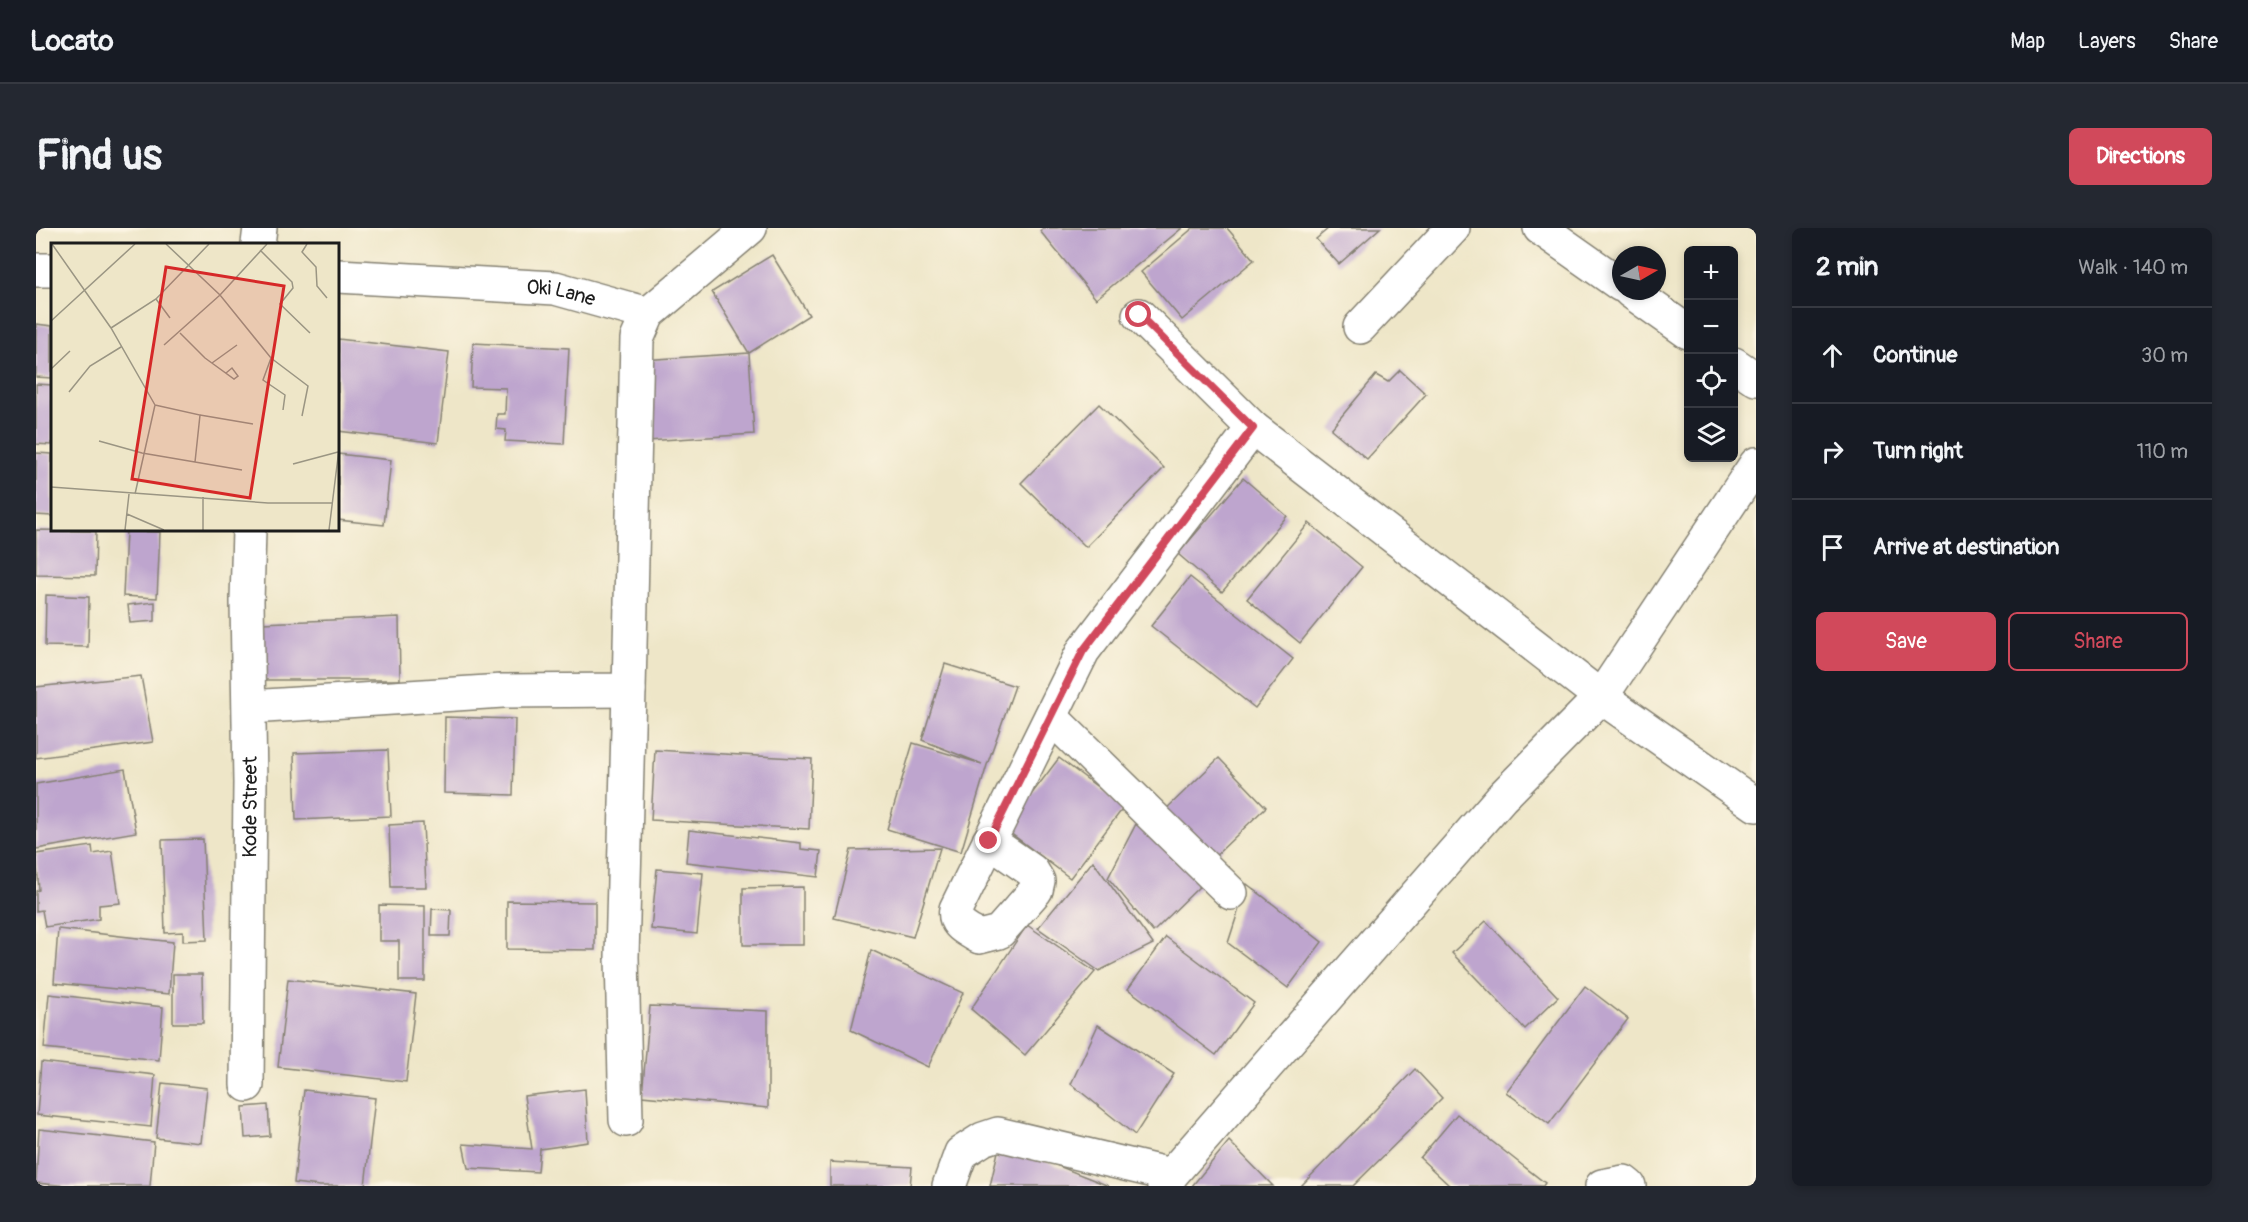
<!DOCTYPE html>
<meta charset="utf-8">
<style>
:root{--surface:#171b24;--page:#242831;--text:#f1f3f6;--muted:#9ea1a6;--line:#363941;--accent:#d1495b}
body{margin:0;font-family:Pangolin,sans-serif;background:var(--page);color:var(--text)}
.controls{position:absolute;right:18px;top:18px;display:grid;overflow:hidden;border-radius:9px;box-shadow:0 3px 9px #0003}
.controls button{width:54px;height:54px;display:grid;place-items:center;padding:0;border:0;border-bottom:2px solid var(--line);background:var(--surface);color:var(--text);font:30px sans-serif}
.compass{position:absolute;left:1576px;top:18px;width:54px;height:54px;border-radius:50%;background:var(--surface);box-shadow:0 3px 9px #0003;rotate:81deg}
.stop{position:absolute;width:18px;height:18px;margin:-14px;border:4px solid #d1495b;border-radius:50%;background:#fff}
.stop.end{background:#d1495b;border-color:#fff;box-shadow:0 2px 6px #0008}
.list{margin:0;padding:0;list-style:none}
h2{display:flex;justify-content:space-between;align-items:center;height:78px;margin:0;padding:0 24px;font-size:26px}
h2 small{font-size:20px;font-weight:400;color:var(--muted)}
.list li{display:grid;grid-template-columns:39px 1fr auto;gap:18px;align-items:center;box-sizing:border-box;height:96px;padding:0 24px;border-top:2px solid var(--line)}
.list b{display:block;font-size:22px;white-space:nowrap}
.list em{font-size:20px;font-style:normal;color:var(--muted)}
.actions{display:flex;gap:12px;padding:18px 24px}
.actions a{flex:1;padding:14px 0;border:2px solid var(--accent);border-radius:9px;text-align:center;font-size:21px;color:var(--accent)}
.actions .main{background:var(--accent);color:#fff}
.icon{flex:none;width:33px;height:33px;fill:none;stroke:currentColor;stroke-width:2;stroke-linecap:round;stroke-linejoin:round}
.map{position:relative;flex:none;width:1720px;height:958px;overflow:hidden;border-radius:9px}
header{display:flex;align-items:center;gap:36px;box-sizing:border-box;height:84px;padding:0 30px;background:var(--surface);border-bottom:2px solid var(--line)}
header strong{font-size:28px}
nav{display:flex;gap:33px;margin-inline-start:auto;font-size:21px}
.intro{display:flex;align-items:center;justify-content:space-between;box-sizing:border-box;height:144px;padding:0 36px}
h1{margin:0;font-size:42px}
.button{padding:15px 27px;border-radius:9px;background:var(--accent);color:#fff;font-size:21px;font-weight:700}
main{display:flex;gap:36px;padding:0 36px}
aside{flex:1;background:var(--surface);border-radius:9px;box-shadow:0 3px 9px #0003}
.map>svg:first-child{display:block}
.building{fill:#bea5ce}
.lines{fill:none;stroke-linecap:round;stroke-linejoin:round}
.minor-casing{stroke:#858172;stroke-width:36}
.minor{stroke:#fff;stroke-width:33}
.route{stroke:#d1495b;stroke-width:8}
.labels{text-anchor:middle;dominant-baseline:central;stroke-width:4.5;stroke-linejoin:round;paint-order:stroke}
.street-label{font-size:20px;fill:#1c1c1c;stroke:#fcf5e5}
.inset-road{fill:none;stroke:#9a9583;stroke-width:1.5}
.view{fill:#d62828;fill-opacity:0.15;stroke:#d62828;stroke-width:3}
.inset-edge{fill:none;stroke:#1c1c1c;stroke-width:3}
</style>
<header>
<strong>Locato</strong>
<nav><a>Map</a><a>Layers</a><a>Share</a></nav>
</header>
<div class="intro"><h1>Find us</h1><a class="button">Directions</a></div>
<main>
<div class="map">
<svg width="1720" height="958" viewBox="0 0 1720 958">
<rect width="100%" height="100%" fill="#fcf5e5"/>
<filter id="ink" filterUnits="userSpaceOnUse"><feTurbulence type="fractalNoise" baseFrequency=".0167" numOctaves="2"/><feDisplacementMap in="SourceGraphic" scale="12" xChannelSelector="R" yChannelSelector="G"/><feConvolveMatrix kernelMatrix="1 2 1 2 8 2 1 2 1" color-interpolation-filters="sRGB"/></filter>
<filter id="wash" filterUnits="userSpaceOnUse"><feTurbulence type="fractalNoise" baseFrequency=".008" numOctaves="4" result="noise"/><feDisplacementMap in="SourceGraphic" scale="24" xChannelSelector="R" yChannelSelector="G"/><feGaussianBlur stdDeviation="1.35" result="paint"/><feColorMatrix in="noise" values="0 0 0 0 0 0 0 0 0 0 0 0 0 0 0 0 0 1.4 0 .05"/><feComposite in="paint" operator="in"/></filter>
<g filter="url(#wash)">
<rect width="100%" height="100%" fill="#eee6c8"/>
<g id="blocks">
<g class="building">
<polygon points="1007,0 1146,0 1060,71 1004,3"/>
<polygon points="1157,0 1191,0 1218,32 1146,92 1105,44"/>
<polygon points="1293,0 1344,0 1303,36 1280,11"/>
<polygon points="736,27 773,87 713,125 718,206 611,213 606,132 713,125 676,64"/>
<polygon points="0,96 16,98 16,150 0,149"/>
<polygon points="302,111 413,124 402,215 302,203"/>
<polygon points="437,115 533,120 528,216 469,213 470,202 460,201 461,186 469,186 470,160 435,159"/>
<polygon points="1364,142 1390,166 1331,231 1295,201 1340,147 1352,154"/>
<polygon points="0,156 16,157 16,217 0,216"/>
<polygon points="1063,176 1128,240 1050,319 985,255"/>
<polygon points="0,225 16,226 16,288 0,287"/>
<polygon points="302,226 355,232 348,297 302,292"/>
<polygon points="1207,250 1251,288 1186,364 1142,326"/>
<polygon points="1273,295 1326,339 1264,415 1211,371"/>
<polygon points="0,302 60,303 59,348 0,347"/>
<polygon points="90,303 124,304 121,370 87,368"/>
<polygon points="1154,349 1257,431 1219,480 1115,398"/>
<polygon points="10,367 53,369 52,419 9,418"/>
<polygon points="119,374 119,393 94,395 92,377"/>
<polygon points="363,389 364,452 221,452 227,395"/>
<polygon points="909,436 979,458 951,537 925,624 851,601 877,515 946,536 886,512"/>
<polygon points="105,448 117,514 0,530 0,459"/>
<polygon points="409,489 479,491 477,567 408,565"/>
<polygon points="352,522 355,588 260,592 258,525"/>
<polygon points="619,522 776,531 773,601 615,592"/>
<polygon points="1023,530 1088,579 1034,650 969,601"/>
<polygon points="1183,530 1230,579 1173,634 1126,585"/>
<polygon points="89,541 100,604 0,621 0,556"/>
<polygon points="387,595 390,659 355,659 353,597"/>
<polygon points="1100,596 1171,651 1117,704 1072,650"/>
<polygon points="653,602 765,615 765,621 785,623 782,649 650,634"/>
<polygon points="167,611 171,712 147,713 147,704 129,705 126,612"/>
<polygon points="56,618 57,626 76,623 84,675 63,677 63,691 9,699 6,682 0,683 0,663 3,662 0,626"/>
<polygon points="904,620 877,709 798,690 815,622"/>
<polygon points="1057,633 1117,716 1063,743 1002,700"/>
<polygon points="621,641 667,645 661,706 615,701"/>
<polygon points="1211,656 1286,714 1252,760 1192,715"/>
<polygon points="767,659 767,717 707,717 707,660"/>
<polygon points="471,673 559,674 559,722 471,721"/>
<polygon points="343,677 389,678 389,753 363,753 363,713 343,713"/>
<polygon points="396,681 415,682 414,708 395,708"/>
<polygon points="1450,693 1522,769 1489,801 1416,725"/>
<polygon points="991,697 1059,744 989,827 935,781"/>
<polygon points="22,701 137,714 133,766 18,755"/>
<polygon points="1130,709 1218,775 1180,827 1092,761"/>
<polygon points="835,722 927,765 892,839 815,802"/>
<polygon points="137,746 166,746 167,795 137,795"/>
<polygon points="252,751 380,766 370,854 242,839"/>
<polygon points="1549,758 1592,791 1513,896 1470,864"/>
<polygon points="13,766 127,779 123,832 8,820"/>
<polygon points="614,778 732,783 732,880 606,868"/>
<polygon points="1062,797 1138,846 1099,907 1035,856"/>
<polygon points="5,834 119,847 115,899 1,887"/>
<polygon points="1379,841 1406,870 1317,958 1265,958"/>
<polygon points="126,855 171,860 165,915 120,910"/>
<polygon points="549,861 552,914 504,921 502,944 432,940 427,916 496,921 488,868"/>
<polygon points="268,862 339,870 329,958 284,958 258,955"/>
<polygon points="232,877 234,908 209,910 207,879"/>
<polygon points="1421,886 1509,955 1507,958 1414,958 1384,930"/>
<polygon points="3,901 118,914 114,958 33,958 0,955"/>
<polygon points="1193,913 1237,958 1156,958"/>
<polygon points="964,915 1073,958 954,958"/>
<polygon points="794,934 876,939 874,958 794,958"/>
</g>
</g>
</g>
<g filter="url(#ink)">
<use href="#blocks" fill-opacity="0" stroke="#858172" stroke-width="1.5"/>
<g class="lines">
<g class="minor-casing">
<g id="minor">
<polyline points="1504,0 1585,57"/>
<polyline points="222,16 224,0"/>
<polyline points="0,42 16,42"/>
<path id="s1" d="M302,48L519,60L612,86"/>
<polyline points="1594,63 1652,104"/>
<polyline points="1103,87 1217,200 1565,469 1720,577"/>
<polyline points="1324,99 1417,0"/>
<polyline points="1698,136 1720,151"/>
<polyline points="214,479 467,463 593,462 601,111 612,86 714,0"/>
<polyline points="1015,489 1195,665"/>
<path d="M953,613L996,643L1002,653L1000,662L963,704L943,709C930,701 917,697 920,681L1047,423L1217,200"/>
<path id="s2" d="M211,857L214,555L211,373L213,302"/>
<polyline points="590,892 586,729 593,462"/>
<polyline points="913,958 925,925 947,911 962,906 1135,947"/>
<polyline points="1128,958 1135,947 1466,569 1565,469 1720,236"/>
<polyline points="1566,958 1588,954 1593,958"/>
</g>
</g>
<use href="#minor" class="minor"/>
</g>
</g>
<g class="lines" filter="url(#ink)">
<polyline class="route" points="953,613 1047,423 1217,200 1103,87"/>
</g>
<g class="labels">
<g class="street-label">
<text stroke="none"><textPath href="#s1" startOffset="224">Oki Lane</textPath></text>
<text stroke="none"><textPath href="#s2" startOffset="278">Kode Street</textPath></text>
</g>
</g>
<g transform="translate(15 15)">
<rect width="288" height="288" fill="#eee6c8"/>
<path class="inset-road" d="M1,1L60,85L104,162M115,1L169,52L220,115L257,143L251,173M256,1L251,9L265,24L266,43L276,55M209,7L241,39L242,45L229,61L259,90M105,56L119,75M0,78L84,1M60,85L105,56L158,1M129,90L154,115L183,136L187,133L181,125L175,130M113,102L169,52L216,1M220,115L212,137L234,152L232,167M161,120L186,102M0,126L19,108M18,149L39,123L70,104M104,162L149,172L144,219M149,172L202,181M48,198L91,210L191,227M242,221L287,209M0,244L217,260H282M84,251L104,162M76,271L113,287M74,287L78,251M152,287V254M278,287L288,206"/>
<path class="view" d="M115,24L233,43L199,255L81,236Z"/>
<rect width="288" height="288" class="inset-edge"/>
</g>
</svg>
<div class="controls">
<button>+</button>
<button>−</button>
<button><svg class="icon" aria-label="locate" viewBox="0 0 24 24"><circle cx="12" cy="12" r="6"/><path d="M12 2v4M12 18v4M2 12h4M18 12h4"/></svg></button>
<button><svg class="icon" aria-label="layers" viewBox="0 0 24 24"><path d="M12 4l9 5-9 5-9-5zM3 14l9 5 9-5"/></svg></button>
</div>
<svg class="compass" viewBox="-18 -18 36 36"><path d="M0-13l5 13h-10z" fill="#e53935"/><path d="M0 13l5-13h-10z" fill="#9ea1a6"/></svg>
<div class="stop" style="left:1103px;top:87px"></div>
<div class="stop end" style="left:953px;top:613px"></div>
</div>
<aside>
<h2>2 min<small>Walk · 140 m</small></h2>
<ul class="list">
<li><svg class="icon" aria-label="ahead" viewBox="0 0 24 24"><path d="M12 20V5M6 11l6-6 6 6"/></svg><div><b>Continue</b></div><em>30 m</em></li>
<li><svg class="icon" aria-label="right" viewBox="0 0 24 24"><path d="M7 20v-9h11M14 6l5 5-5 5"/></svg><div><b>Turn right</b></div><em>110 m</em></li>
<li><svg class="icon" aria-label="arrive" viewBox="0 0 24 24"><path d="M6 21V4h12l-3 4 3 4H6"/></svg><div><b>Arrive at destination</b></div></li>
</ul>
<div class="actions"><a class="main">Save</a><a>Share</a></div>
</aside>
</main>
